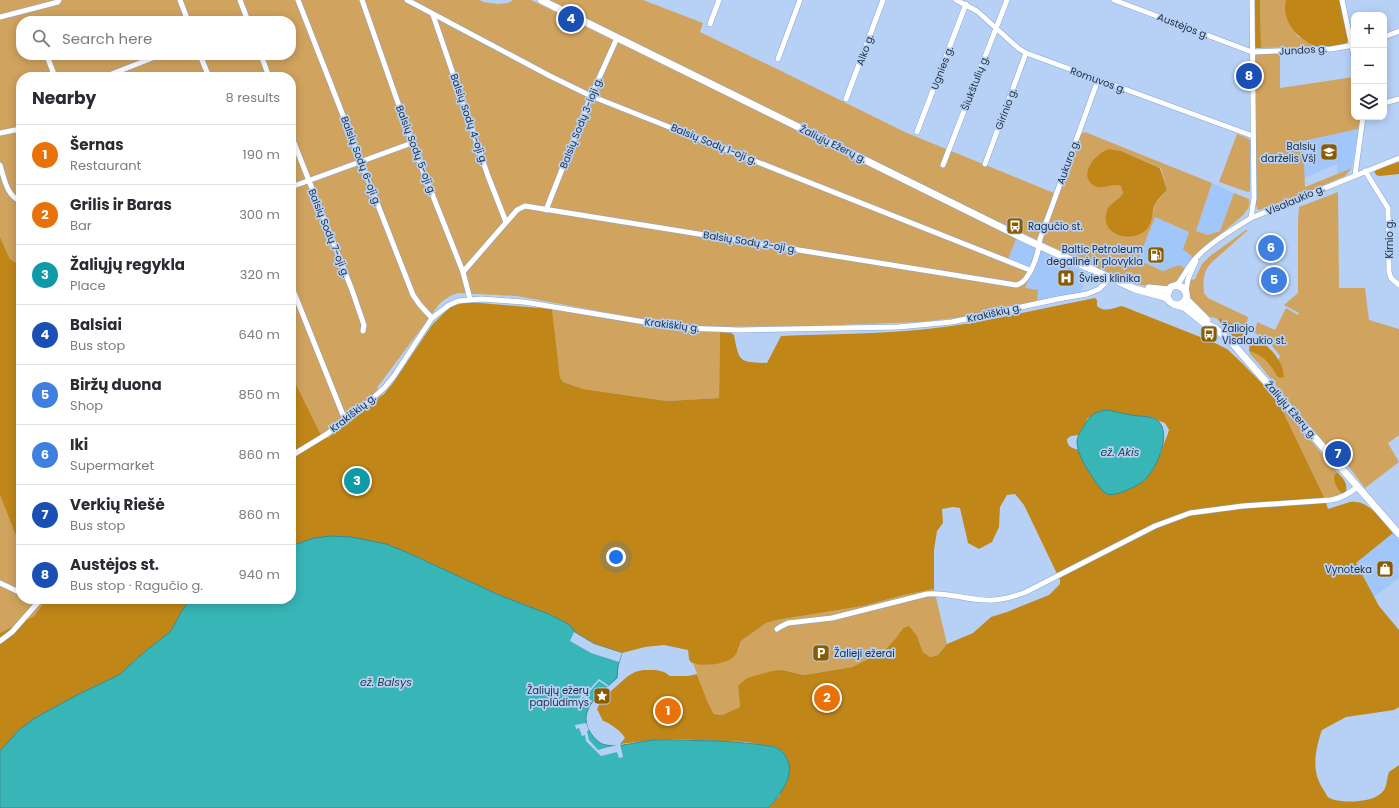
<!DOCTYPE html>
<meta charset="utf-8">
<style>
:root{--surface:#fff;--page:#f7f7f7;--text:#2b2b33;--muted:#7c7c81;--line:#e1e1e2;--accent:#895c00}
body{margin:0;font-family:Poppins,sans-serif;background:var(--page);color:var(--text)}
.controls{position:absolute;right:12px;top:12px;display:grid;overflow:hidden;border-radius:8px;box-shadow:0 2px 10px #0003}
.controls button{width:36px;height:36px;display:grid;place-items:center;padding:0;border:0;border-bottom:1px solid var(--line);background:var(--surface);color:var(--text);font:20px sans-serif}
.you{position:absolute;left:616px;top:557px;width:14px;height:14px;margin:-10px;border:3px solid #fff;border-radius:50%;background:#1a73e8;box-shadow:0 0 0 6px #1a73e833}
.badge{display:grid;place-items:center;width:26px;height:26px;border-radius:50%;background:var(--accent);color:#fff;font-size:13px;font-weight:700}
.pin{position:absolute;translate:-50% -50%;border:2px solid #fff;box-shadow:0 1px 4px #0006}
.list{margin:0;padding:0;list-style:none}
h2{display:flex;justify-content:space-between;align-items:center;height:52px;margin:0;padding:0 16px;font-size:17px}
h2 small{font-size:13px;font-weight:400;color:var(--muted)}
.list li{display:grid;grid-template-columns:26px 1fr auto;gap:12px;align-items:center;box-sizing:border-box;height:60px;padding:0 16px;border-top:1px solid var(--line)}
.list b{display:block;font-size:15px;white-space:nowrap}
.list p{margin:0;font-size:13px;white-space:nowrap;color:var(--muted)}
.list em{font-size:13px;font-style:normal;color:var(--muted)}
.icon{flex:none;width:22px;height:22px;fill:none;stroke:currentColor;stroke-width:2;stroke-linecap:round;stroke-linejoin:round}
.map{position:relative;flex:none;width:1399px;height:808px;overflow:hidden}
.search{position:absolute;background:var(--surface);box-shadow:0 2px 10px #0003;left:16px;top:16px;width:280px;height:44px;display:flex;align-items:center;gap:10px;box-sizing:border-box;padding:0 14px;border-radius:16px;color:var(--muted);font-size:15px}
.panel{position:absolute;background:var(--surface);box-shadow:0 2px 10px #0003;left:16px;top:72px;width:280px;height:532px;border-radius:16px}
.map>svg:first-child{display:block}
.built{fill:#a1c6f9}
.green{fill:#d0a35e;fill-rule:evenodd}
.forest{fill:#c08618;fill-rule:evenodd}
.water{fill:#38b5b7;stroke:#328d94}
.pier{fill:#b7d1f6}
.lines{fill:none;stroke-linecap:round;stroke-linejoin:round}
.minor-casing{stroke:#85a5d1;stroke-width:6}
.secondary-casing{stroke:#85a5d1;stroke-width:8}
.minor{stroke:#fff;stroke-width:5}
.secondary{stroke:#fff;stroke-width:7}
.labels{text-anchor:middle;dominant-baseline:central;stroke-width:3.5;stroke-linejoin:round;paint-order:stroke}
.street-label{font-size:10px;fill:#233042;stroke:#b7d1f6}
.poi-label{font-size:10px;fill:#233042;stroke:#b7d1f6;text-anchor:end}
.water-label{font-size:11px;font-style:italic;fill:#233e3e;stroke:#b7d1f6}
</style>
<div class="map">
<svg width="1399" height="808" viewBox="0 0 1399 808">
<rect width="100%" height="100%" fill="#b7d1f6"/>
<g class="built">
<polygon points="1358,129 1352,168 1337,174 1337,164 1304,178 1303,141"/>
<polygon points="1212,183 1234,193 1220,231 1208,235 1196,231"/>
<polygon points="1155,217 1189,232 1194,258 1186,269 1179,265 1163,271 1138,260"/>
<polygon points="1017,237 1049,254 1063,262 1088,274 1081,293 1037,301 1038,290 1025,289 1008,259"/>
<polygon points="1393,533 1399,540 1399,578 1374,597 1356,563"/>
</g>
<g class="green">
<path d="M0,0H479L484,2L497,4L508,3L513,0H531L1017,237L1008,259L1033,270L1025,288L1038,290L1037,301L963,317L921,322L810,326L699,327L674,325L517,296L458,293L450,296L440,303L377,388L383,395L328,438L320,433L291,374V77H21V261L16,263L10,259L0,237ZM21,21H291V55H21Z"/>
<path d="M549,0H643L703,23L700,32L775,68L907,133L1059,195L1081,134L1085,132L1212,183L1196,231L1208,235L1220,231L1234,193L1249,199C1251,207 1245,213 1240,218L1197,253L1194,258L1183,249L1189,232L1155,217L1138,260L1163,271L1179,265L1186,269L1178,281L1170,284L1166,287H1153L1136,284L1117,277L984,215L656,54ZM1109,149L1121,151L1161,168L1167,190L1155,204L1153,213L1111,205L1120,198L1123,193L1121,186C1112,182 1104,189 1094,185Z"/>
<polygon points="1260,0 1286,0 1286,2 1297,36 1316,47 1261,48"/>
<polygon points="1260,53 1280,54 1280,88 1354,77 1354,117 1361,117 1358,129 1303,141 1305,187 1352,168 1345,176 1310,191 1259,210 1257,209 1256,205 1255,58 1256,55"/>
<polygon points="1237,134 1247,138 1250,140 1250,191 1248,192 1219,182"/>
<path d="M1338,192L1339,288H1365L1369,320L1399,329V435L1388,443L1399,462L1365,488L1343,459L1324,445L1259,364L1250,354L1249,351C1256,353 1263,355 1267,360C1273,366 1274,376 1282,378L1284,374L1278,361L1280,356L1270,343L1255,333L1257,322L1275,330L1286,308L1298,315L1299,313L1284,305L1298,293V221L1299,207Z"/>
<path d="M1246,230H1248L1210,264C1203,273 1203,281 1204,293L1208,298L1248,317L1245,332L1231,323L1212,317L1210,318C1195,309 1185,300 1188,281L1195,279L1202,264L1210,256Z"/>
<path d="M552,309C608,318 664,330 720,332L719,398L667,401L583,389L563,382L560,377Z"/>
<polygon points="1277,399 1337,472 1336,473 1342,494 1332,498 1324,497"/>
<polygon points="0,495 21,549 21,599 41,599 43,604 34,616 0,633"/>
<polygon points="934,589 947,644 938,655 930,657 923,652 917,636 903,628 896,638 884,651 852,667 804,675 782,670 738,686 740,707 722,715 714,714 708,703 693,663 710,665 739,650 741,641 766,623 777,620 863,606 904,595"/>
</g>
<g class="forest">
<polygon points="1254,0 1260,0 1261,48 1256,48 1254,45"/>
<path d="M1286,0H1340L1348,39C1348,41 1348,42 1345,44C1341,47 1319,48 1315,46C1297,39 1281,20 1286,0Z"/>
<path d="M1109,149L1121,151L1160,168L1167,190C1163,194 1158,199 1155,204C1151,213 1154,221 1146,230C1131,244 1099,235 1107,211C1109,203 1119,201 1123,193L1121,186C1112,182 1103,191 1093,185C1078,174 1096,153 1109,149Z"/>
<polygon points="1399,162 1399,174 1380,176 1376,175 1374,170"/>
<polygon points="0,237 10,259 16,263 21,261 21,549 0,495"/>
<path d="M1095,298L1097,300V306C1104,313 1113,308 1122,306L1213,342L1227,349L1242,363L1277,399L1324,497L1328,509C1335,507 1343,504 1350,502C1369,499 1382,521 1393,533L1356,563L1379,606L1399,630V707L1394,710L1346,717L1322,730C1315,750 1311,771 1323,789C1325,792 1327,796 1328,797C1335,802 1351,802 1359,801C1368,800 1378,798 1384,790C1387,786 1387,777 1389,772L1399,765V808H768L780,795L783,752L776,747L746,742L674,739L653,740L620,744L625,738C622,732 609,722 603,721L597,709L602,699L628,676L635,672L643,670H656L664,672L670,676H688L697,674L708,703L714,714L722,715L740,707L738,686L747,678L772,671L782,670L804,675L852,667L884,651L896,638L903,628L909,626L917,636L923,652L930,657L938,655L947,644L973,633L991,617L1007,612L1049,595L1060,584V580L1024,505L1015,494L1007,495L1000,507L999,527L992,542L979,549L968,543L960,508L953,507L942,509L943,523L937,531L934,550V589L904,595L863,606L777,620L766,623L741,641C739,648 737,655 731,659C723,664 702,667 693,663C691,663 690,661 689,659L688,650L664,645L645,647L622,653L594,644L574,632L570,625L551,615L499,595L406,552L314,538L291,546V374L320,433L328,438L383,395L393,383L432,325L451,306L468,302L552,309L560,377L563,382L583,389L667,401L719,398L720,332L731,333L734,335C739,363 740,362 767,363L781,336C829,334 878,334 927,329C983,323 1039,309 1095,298ZM1108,410L1133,416L1152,417L1159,421L1165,423L1169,430C1166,440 1163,443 1161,454L1107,494C1094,481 1085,468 1079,450C1072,448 1067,447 1067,439L1071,436L1079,435L1088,418Z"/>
<path d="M1218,319H1220L1231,323L1245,332C1243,336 1241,339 1237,340L1226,330Z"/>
<path d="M1255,337C1267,344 1284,361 1284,377L1280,378L1277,376C1270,364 1264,355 1249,351L1250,340L1252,338Z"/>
<path d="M1337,472C1343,478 1348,483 1346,492L1342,494C1337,488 1334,484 1334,476Z"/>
<polygon points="41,599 191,599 183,609 171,631 141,655 119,675 79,694 19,730 0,751 0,633 34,616 43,604"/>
</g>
<g class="water">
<path d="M1108,410C1116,412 1124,414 1132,415C1140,417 1152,415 1158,421C1173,434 1155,474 1141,483C1134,487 1116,497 1107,494C1102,491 1096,483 1093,478C1087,469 1077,454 1077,442C1077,436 1081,431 1084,426C1090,415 1096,411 1108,410Z"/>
<path d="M332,536L351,537L386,544L406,552L499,595L551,615L570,625L575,632L594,644L622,653L618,666L617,678C602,692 576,709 590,732C594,738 599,744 606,745C618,748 640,741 654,740C675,739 697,741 718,741C733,742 748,743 763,745C767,746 772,746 775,747C780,749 784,753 786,757C797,775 779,796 768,808H0V751L19,730L35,718L79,694L119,675L141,655L171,631L183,609L191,599H291V546L314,538Z"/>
</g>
<g class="pier">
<polygon points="574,632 594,644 622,653 619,662 591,653 570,641"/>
<polygon points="599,679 609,686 608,687 599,681 586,696 592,701 591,703 583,697 576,708 574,707 582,694 584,695"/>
<polygon points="586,723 589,730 587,731 589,740 598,750 620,744 623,757 619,758 617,752 601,756 586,741 585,735 582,736 579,728 576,729 575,725"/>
</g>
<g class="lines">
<g class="minor-casing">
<g id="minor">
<polyline points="180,0 188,21"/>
<polyline points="240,0 248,21"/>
<polyline points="298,0 413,295 420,305 432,318"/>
<polyline points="362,0 412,143 463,272 470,299"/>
<polyline points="407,0 550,76 591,96 1030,270"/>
<polyline points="956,0 977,11 1018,48 1026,53 1253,136"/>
<polyline points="1114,0 1252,52 1331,49 1354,45"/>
<polyline points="1342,0 1354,56"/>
<polyline points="433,15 488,176 506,222"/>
<polyline points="0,17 58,2 59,0"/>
<polyline points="710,24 719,0"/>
<polyline points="1384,37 1399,31"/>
<polyline points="200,55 209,77"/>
<polyline points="261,55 269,77"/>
<polyline points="47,56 55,77"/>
<polyline points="778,59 800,0"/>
<polyline points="104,77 160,55"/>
<polyline points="846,99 883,0"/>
<polyline points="1384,103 1399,99"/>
<polyline points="917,132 966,4"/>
<polyline points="0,133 15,130 21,130"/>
<polyline points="291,135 352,290 364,325 363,331"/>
<polyline points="985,164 1026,53"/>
<path d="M0,165C4,178 7,197 21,201"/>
<polyline points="943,165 1007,0"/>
<polyline points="1365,171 1388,208 1389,272 1391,278 1399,285"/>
<polyline points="1355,175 1363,117"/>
<polyline points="291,187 412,143"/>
<polyline points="546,210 591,96 617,38"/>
<polyline points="1251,218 1254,198 1252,0"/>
<path d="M463,272L517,210L525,206L1016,285C1030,283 1039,252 1040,239L1098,80"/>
<polyline points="291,285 345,420"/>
<path d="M1177,285C1182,279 1186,271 1191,264C1203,247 1233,229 1251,218L1399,158"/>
<polyline points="1186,291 1188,279 1196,261"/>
<polyline points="291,456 327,434 372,399 385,387 394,376 432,318 449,305 458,301 481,299 524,302 681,328 740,330 898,327 952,322 1058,299 1087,294 1099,289 1105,283 1109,277"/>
<polyline points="0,583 21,593"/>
<path d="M777,629L780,627L788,623L832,618L927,594C947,592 966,600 986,600C1000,601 1013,597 1026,592L1155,526L1190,513L1243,506L1331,500C1341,498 1349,494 1357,487"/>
<polyline points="0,641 12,632 41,599"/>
</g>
</g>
<g class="secondary-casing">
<g id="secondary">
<polyline points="541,0 1027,240 1135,289 1161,296 1168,299"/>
<polyline points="1149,288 1169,290"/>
<polyline points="1186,299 1207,320"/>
<path d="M1178,305C1187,302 1189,295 1183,288L1177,285L1171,287L1169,290L1167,296L1169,301L1173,304L1184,307L1204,323L1216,329L1233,344L1399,534"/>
</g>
</g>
<use href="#minor" class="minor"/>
<use href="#secondary" class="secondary"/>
</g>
<defs>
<g id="school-square" transform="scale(0.9)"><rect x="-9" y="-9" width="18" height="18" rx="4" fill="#895c00" stroke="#b7d1f6"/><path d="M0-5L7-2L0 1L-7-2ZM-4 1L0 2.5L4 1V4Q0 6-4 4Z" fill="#fff"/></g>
<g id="bus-square" transform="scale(0.9)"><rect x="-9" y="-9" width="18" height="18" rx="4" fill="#895c00" stroke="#b7d1f6"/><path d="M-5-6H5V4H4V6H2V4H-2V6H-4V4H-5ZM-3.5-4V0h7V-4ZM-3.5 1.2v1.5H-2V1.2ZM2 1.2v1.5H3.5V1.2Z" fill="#fff"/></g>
<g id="fuel-square" transform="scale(0.9)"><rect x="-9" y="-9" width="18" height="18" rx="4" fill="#895c00" stroke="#b7d1f6"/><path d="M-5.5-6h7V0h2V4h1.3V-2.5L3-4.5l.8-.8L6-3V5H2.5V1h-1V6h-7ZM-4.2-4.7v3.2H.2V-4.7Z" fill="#fff"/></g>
<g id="hospital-square" transform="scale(0.9)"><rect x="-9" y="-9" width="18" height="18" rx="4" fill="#895c00" stroke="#b7d1f6"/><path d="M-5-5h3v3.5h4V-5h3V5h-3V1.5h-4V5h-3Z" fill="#fff"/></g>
<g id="shop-square" transform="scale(0.9)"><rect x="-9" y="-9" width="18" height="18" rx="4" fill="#895c00" stroke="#b7d1f6"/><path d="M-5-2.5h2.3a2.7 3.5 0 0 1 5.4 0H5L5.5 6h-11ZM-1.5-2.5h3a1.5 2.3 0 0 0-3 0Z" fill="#fff"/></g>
<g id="parking-square" transform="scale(0.9)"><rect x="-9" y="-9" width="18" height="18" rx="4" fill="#895c00" stroke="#b7d1f6"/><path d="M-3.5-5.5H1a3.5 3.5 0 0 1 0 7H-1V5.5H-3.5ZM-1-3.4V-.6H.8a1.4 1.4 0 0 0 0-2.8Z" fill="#fff"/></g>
<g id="sight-square" transform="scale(0.9)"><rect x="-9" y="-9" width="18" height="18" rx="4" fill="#895c00" stroke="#b7d1f6"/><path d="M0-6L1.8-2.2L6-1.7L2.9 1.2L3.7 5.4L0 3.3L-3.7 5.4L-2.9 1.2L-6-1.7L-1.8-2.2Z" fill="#fff"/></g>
</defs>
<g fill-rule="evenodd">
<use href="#school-square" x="1329" y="152"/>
<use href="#bus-square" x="1015" y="226"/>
<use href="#fuel-square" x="1156" y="255"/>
<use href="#hospital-square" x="1066" y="278"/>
<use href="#bus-square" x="1209" y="334"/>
<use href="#shop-square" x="1385" y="569"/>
<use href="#parking-square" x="821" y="653"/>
<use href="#sight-square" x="602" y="696"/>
</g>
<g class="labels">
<g class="street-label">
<text transform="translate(1183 26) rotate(21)">Austėjos g.</text>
<text transform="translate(865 50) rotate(-70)">Alko g.</text>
<text transform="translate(1303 50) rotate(-3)">Jundos g.</text>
<text transform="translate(942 68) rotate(-69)">Ugnies g.</text>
<text transform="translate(1098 80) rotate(20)">Romuvos g.</text>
<text transform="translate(975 83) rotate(-69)">Šiukštulių g.</text>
<text transform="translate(1006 109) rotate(-69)">Girinio g.</text>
<text transform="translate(469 119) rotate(71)">Balsių Sodų 4-oji g.</text>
<text transform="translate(581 123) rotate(-68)">Balsių Sodų 3-ioji g.</text>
<text transform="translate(714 144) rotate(22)">Balsių Sodų 1-oji g.</text>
<text transform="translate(833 144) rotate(26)">Žaliųjų Ežerų g.</text>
<text transform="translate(416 150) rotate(69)">Balsių Sodų 5-oji g.</text>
<text transform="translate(361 161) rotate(69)">Balsių Sodų 6-oji g.</text>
<text transform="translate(1068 162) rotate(-70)">Aukuro g.</text>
<text transform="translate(1295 200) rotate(-23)">Visalaukio g.</text>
<text transform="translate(329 233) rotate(68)">Balsių Sodų 7-oji g.</text>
<text transform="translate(1389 239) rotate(-90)">Kirnio g.</text>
<text transform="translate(750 242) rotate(9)">Balsių Sodų 2-oji g.</text>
<text transform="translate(994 313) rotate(-13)">Krakiškių g.</text>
<text transform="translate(672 325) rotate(7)">Krakiškių g.</text>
<text transform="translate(1291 410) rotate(49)">Žaliųjų Ežerų g.</text>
<text transform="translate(353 413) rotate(-38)">Krakiškių g.</text>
</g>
<g class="poi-label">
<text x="1316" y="146">Balsių<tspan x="1316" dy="12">darželis VšĮ</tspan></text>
<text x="1028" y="226" text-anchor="start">Ragučio st.</text>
<text x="1143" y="249">Baltic Petroleum<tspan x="1143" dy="12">degalinė ir plovykla</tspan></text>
<text x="1079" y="278" text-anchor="start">Šviesi klinika</text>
<text x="1222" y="328" text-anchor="start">Žaliojo<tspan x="1222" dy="12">Visalaukio st.</tspan></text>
<text x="1372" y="569">Vynoteka</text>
<text x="834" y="653" text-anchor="start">Žalieji ežerai</text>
<text x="589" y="690">Žaliųjų ežerų<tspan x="589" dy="12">paplūdimys</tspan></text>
</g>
<g class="water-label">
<text x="1120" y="452">ež. Akis</text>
<text x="386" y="682">ež. Balsys</text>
</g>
</g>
</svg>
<div class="controls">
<button>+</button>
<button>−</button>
<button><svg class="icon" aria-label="layers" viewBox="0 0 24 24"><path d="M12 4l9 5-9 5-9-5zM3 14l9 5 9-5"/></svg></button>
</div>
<div class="you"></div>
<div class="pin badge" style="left:668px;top:711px;background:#e8710a">1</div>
<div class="pin badge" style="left:827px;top:698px;background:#e8710a">2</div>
<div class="pin badge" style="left:357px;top:481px;background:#0f9aa8">3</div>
<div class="pin badge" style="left:571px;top:19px;background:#1a4fb4">4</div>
<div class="pin badge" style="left:1274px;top:280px;background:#3f7fe0">5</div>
<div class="pin badge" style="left:1271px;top:248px;background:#3f7fe0">6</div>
<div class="pin badge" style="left:1338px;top:454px;background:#1a4fb4">7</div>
<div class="pin badge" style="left:1249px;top:76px;background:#1a4fb4">8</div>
<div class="search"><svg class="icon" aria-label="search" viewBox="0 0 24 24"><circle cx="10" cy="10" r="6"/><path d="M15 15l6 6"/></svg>Search here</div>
<section class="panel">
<h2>Nearby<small>8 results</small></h2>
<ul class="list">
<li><span class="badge" style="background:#e8710a">1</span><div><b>Šernas</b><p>Restaurant</p></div><em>190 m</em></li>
<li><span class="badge" style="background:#e8710a">2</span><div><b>Grilis ir Baras</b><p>Bar</p></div><em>300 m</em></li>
<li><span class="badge" style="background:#0f9aa8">3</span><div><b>Žaliųjų regykla</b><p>Place</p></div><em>320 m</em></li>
<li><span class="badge" style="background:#1a4fb4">4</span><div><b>Balsiai</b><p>Bus stop</p></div><em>640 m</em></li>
<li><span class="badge" style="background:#3f7fe0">5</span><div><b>Biržų duona</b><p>Shop</p></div><em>850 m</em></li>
<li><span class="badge" style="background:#3f7fe0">6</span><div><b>Iki</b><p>Supermarket</p></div><em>860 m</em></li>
<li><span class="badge" style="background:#1a4fb4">7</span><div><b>Verkių Riešė</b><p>Bus stop</p></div><em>860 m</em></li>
<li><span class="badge" style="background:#1a4fb4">8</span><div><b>Austėjos st.</b><p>Bus stop · Ragučio g.</p></div><em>940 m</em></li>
</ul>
</section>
</div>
